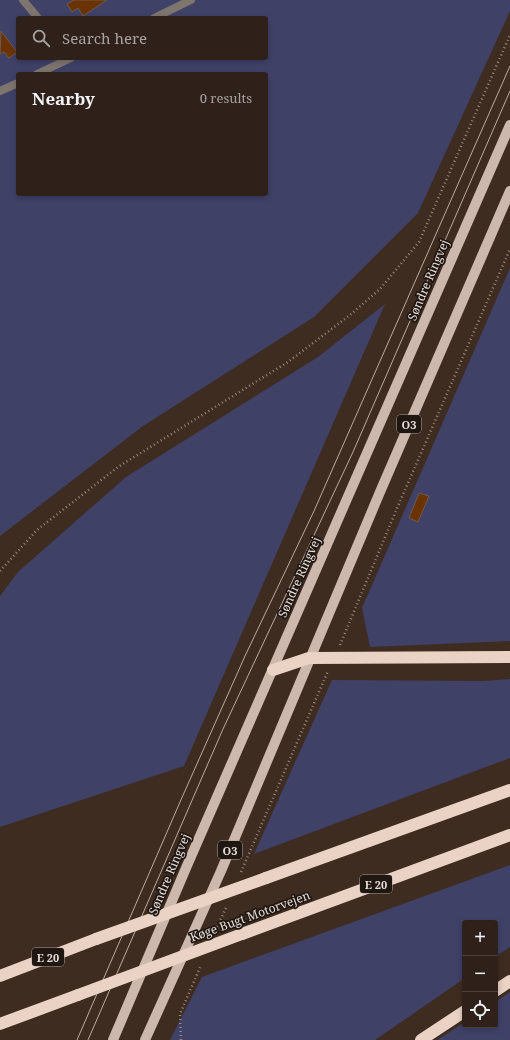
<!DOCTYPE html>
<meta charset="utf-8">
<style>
:root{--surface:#2f2119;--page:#3b2e26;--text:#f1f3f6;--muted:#a7a3a2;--line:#4a3e38}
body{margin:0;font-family:"Noto Serif",serif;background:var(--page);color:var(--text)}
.controls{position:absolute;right:12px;bottom:12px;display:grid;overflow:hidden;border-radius:4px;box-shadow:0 2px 6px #0003}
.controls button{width:36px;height:36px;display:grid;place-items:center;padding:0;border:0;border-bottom:1px solid var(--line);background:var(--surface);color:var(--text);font:20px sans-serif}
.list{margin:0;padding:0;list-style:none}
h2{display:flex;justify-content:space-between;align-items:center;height:52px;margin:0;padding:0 16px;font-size:17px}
h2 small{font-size:13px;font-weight:400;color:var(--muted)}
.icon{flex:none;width:22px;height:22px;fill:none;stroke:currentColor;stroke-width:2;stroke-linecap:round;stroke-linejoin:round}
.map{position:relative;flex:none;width:510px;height:1040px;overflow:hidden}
.search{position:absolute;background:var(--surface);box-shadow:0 2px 6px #0003;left:16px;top:16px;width:252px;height:44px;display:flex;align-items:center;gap:10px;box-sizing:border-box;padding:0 14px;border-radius:4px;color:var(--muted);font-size:15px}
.panel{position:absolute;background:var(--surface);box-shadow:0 2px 6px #0003;left:16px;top:72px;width:252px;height:124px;border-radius:4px}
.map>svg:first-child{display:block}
.green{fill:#3f4167;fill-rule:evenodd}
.building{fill:#6b3203;stroke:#6f5b4f}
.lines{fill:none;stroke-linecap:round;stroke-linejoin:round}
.path{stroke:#988980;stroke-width:2.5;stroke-dasharray:1 3;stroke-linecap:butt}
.minor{stroke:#7e756f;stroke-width:8}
.primary{stroke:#ccb8ac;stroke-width:10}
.motorway{stroke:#ead2c4;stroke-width:12}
.tram{stroke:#b9aba3;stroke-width:1}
.motorway-bridge{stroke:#ead2c4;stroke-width:12}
.labels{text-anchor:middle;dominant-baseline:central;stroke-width:3.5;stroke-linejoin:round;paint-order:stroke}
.shield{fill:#1f1712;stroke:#aca19a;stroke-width:1}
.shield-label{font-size:11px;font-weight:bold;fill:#e8dcd5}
.street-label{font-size:12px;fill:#e8dcd5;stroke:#1f1712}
</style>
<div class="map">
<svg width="510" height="1040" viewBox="0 0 510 1040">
<rect width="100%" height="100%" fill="#3f2c21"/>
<g class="green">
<path d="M0,0H510V11L418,213L314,317L143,426L0,536ZM18,18H266V58H18ZM18,74H266V194H18Z"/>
<polygon points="510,268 510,641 370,647 362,608"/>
<polygon points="385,304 184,766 0,827 0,596 18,572 126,477 318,357"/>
<polygon points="510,679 510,758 254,854 332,680 484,681"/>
<polygon points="510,865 510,947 495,957 495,923 465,923 465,978 375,1040 170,1040 202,977"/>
<polygon points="510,992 510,1040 437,1040 465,1022 465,1025 495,1025 495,1002"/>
</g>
<g class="building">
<polygon points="74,0 107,0 83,16 78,8 72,12 67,4"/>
<polygon points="1,31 17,52 9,58 4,52 0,54"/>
<polygon points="419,493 429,496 418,522 409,518"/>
</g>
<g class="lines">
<g class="path">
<polyline points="0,571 37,530 118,467 288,362 350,315 380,289 419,242 510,35"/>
<polyline points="340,645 398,506 510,249"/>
<polyline points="241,872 328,671"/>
<polyline points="217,927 226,908"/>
<polyline points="181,1040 180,1014 201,965"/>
</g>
<g class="minor">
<polyline points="23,0 38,18"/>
<polyline points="154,18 191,0"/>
<polyline points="37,74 71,58"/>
<polyline points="0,91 18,83"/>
</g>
<g class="primary">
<polyline points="113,1040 186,868 510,125"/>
<polyline points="145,1040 221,871 380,492 510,191"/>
</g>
<g class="motorway">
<polyline points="273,670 309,658 510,657"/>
<polyline points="266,878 510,790"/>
<polyline points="242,934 510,835"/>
<polyline points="0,976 96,939"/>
<polyline points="495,991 510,981"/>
<polyline points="0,1024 78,995"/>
<polyline points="421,1040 465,1011"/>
</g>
<g class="tram">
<polyline points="77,1040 180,802 245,656 314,511 510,66"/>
<polyline points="88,1040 223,729 353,452 510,91"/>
</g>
<g class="motorway-bridge">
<polyline points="96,939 266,878"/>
<polyline points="78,995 242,934"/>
</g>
</g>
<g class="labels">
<g class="shield">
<rect x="397" y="415" width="24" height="18" rx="3"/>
<rect x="218" y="841" width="24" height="18" rx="3"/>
<rect x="360" y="875" width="32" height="18" rx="3"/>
<rect x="32" y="948" width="32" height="18" rx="3"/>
</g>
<g class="shield-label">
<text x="409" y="424">O3</text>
<text x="230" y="850">O3</text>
<text x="376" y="884">E 20</text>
<text x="48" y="957">E 20</text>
</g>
<g class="street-label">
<text transform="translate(428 280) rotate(-67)">Søndre Ringvej</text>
<text transform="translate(299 577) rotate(-66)">Søndre Ringvej</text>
<text transform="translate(169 874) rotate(-67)">Søndre Ringvej</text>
<text transform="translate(250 916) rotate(-20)">Køge Bugt Motorvejen</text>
</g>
</g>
</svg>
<div class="controls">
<button>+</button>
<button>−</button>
<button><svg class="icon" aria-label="locate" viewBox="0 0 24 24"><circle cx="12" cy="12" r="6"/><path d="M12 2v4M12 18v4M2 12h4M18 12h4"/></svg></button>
</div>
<div class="search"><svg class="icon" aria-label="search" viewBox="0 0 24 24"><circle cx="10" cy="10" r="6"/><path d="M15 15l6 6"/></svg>Search here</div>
<section class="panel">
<h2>Nearby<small>0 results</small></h2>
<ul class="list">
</ul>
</section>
</div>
